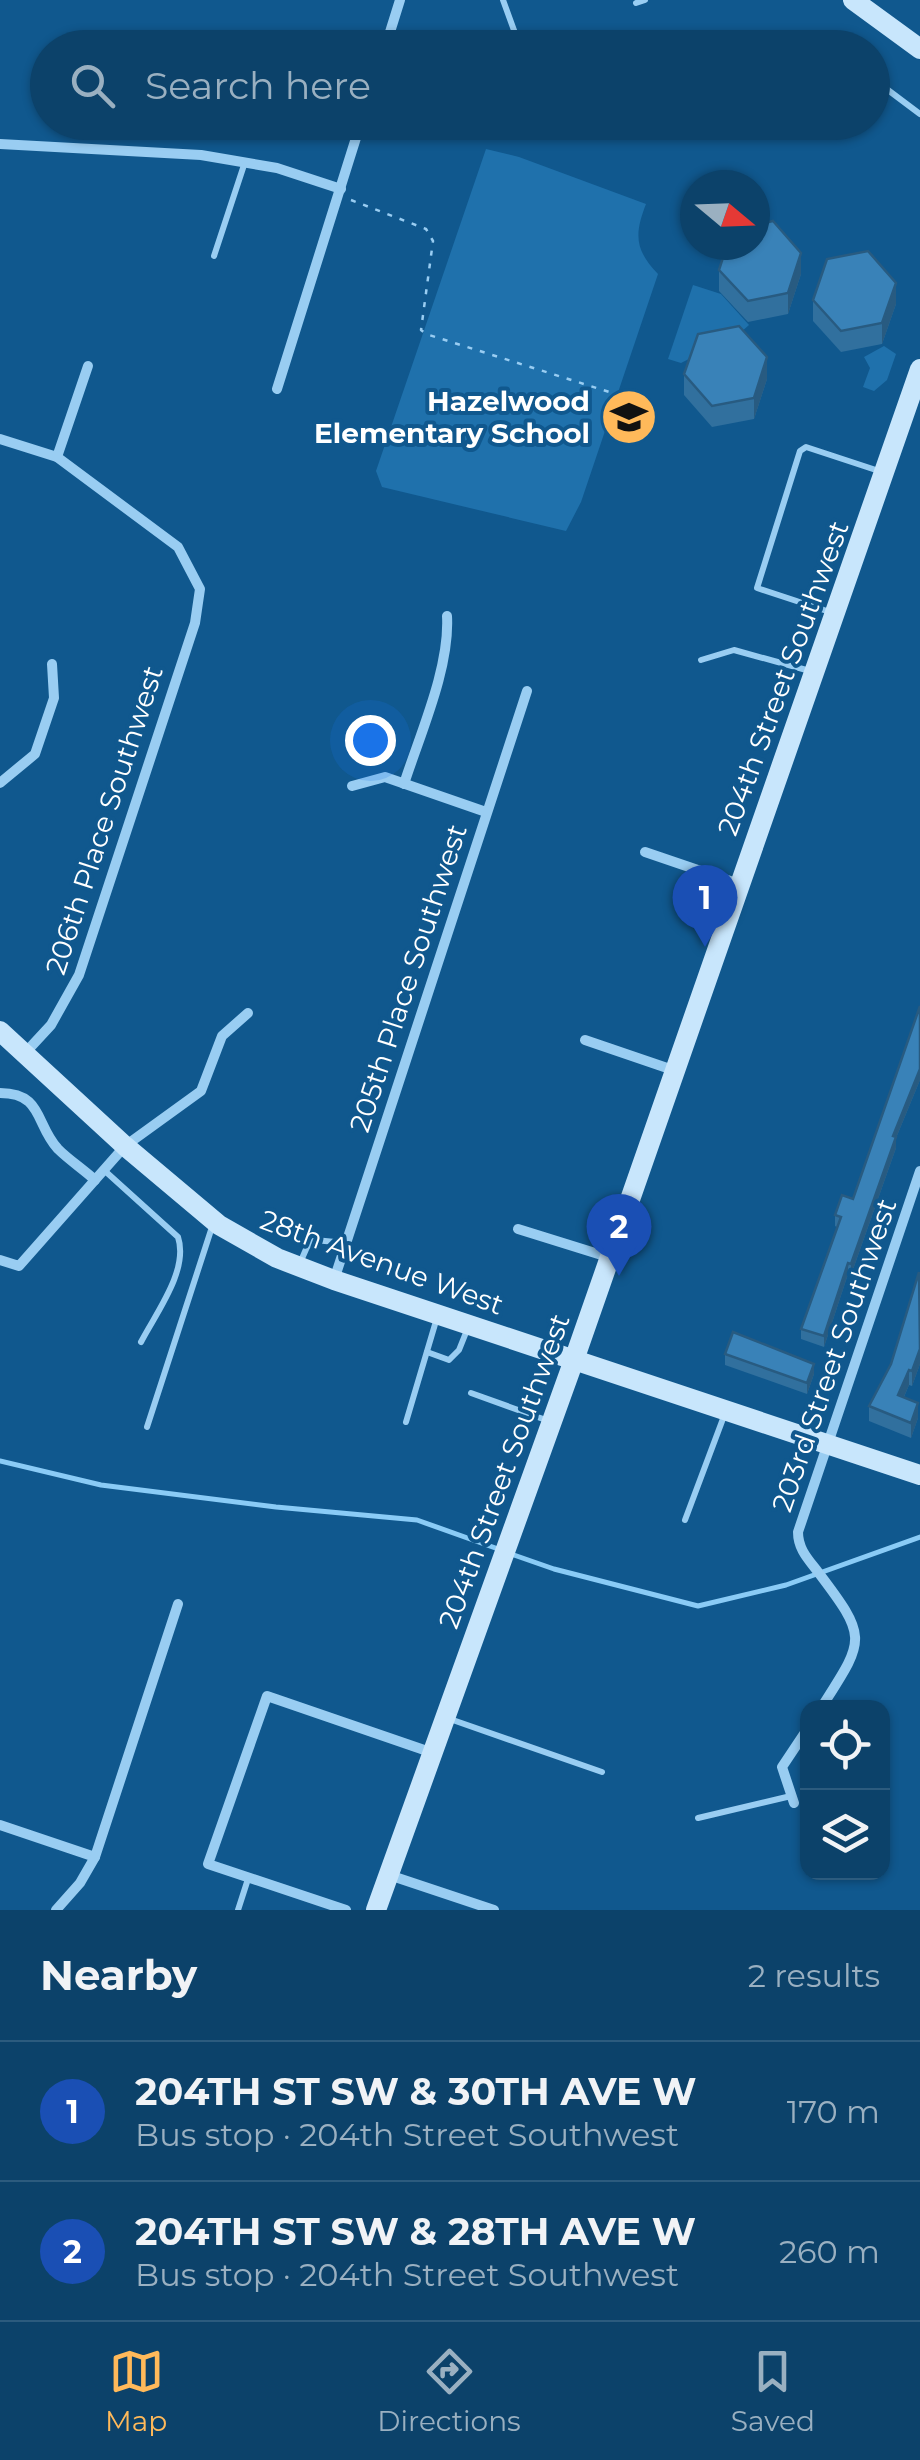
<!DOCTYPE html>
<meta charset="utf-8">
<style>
:root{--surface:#0c426a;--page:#154970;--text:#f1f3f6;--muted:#9ab0c1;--line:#2c5b7e;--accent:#ffb95a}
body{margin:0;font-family:Montserrat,sans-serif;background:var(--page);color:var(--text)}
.controls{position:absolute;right:30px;bottom:30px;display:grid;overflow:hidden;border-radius:20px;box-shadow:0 2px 8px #0004}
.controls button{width:90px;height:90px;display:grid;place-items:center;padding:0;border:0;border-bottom:2px solid var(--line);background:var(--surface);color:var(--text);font:50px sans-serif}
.compass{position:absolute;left:680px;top:170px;width:90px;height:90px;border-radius:50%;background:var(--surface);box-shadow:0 2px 8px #0004;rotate:109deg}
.you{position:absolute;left:370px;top:740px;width:35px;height:35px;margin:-25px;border:8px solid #fff;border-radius:50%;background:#1a73e8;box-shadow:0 0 0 15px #1a73e833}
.badge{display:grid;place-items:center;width:65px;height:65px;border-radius:50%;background:var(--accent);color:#fff;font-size:32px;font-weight:700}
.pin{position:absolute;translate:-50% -82px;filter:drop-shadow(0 2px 5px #0008)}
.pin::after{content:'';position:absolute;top:52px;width:35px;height:30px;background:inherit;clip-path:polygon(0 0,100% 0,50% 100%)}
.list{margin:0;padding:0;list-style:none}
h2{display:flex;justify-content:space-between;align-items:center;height:130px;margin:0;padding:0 40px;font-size:42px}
h2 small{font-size:32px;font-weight:400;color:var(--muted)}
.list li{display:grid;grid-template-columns:65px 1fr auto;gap:30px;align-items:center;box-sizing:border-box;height:140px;padding:0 40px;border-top:2px solid var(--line)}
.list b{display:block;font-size:38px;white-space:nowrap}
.list p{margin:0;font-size:32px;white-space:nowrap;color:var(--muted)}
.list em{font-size:32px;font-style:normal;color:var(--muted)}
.icon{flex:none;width:55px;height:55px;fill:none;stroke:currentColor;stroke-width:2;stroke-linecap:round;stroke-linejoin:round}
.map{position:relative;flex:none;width:920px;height:1910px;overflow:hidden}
.search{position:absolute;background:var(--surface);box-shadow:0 2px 8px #0004;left:30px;right:30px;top:30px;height:110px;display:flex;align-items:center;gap:25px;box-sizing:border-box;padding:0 35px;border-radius:55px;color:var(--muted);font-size:38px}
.sheet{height:410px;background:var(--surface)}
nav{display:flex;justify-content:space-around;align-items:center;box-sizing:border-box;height:140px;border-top:2px solid var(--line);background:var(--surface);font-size:28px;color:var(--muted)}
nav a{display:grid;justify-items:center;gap:5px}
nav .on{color:var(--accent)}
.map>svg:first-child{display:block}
.green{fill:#1f71ac}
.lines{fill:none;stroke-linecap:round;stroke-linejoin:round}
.stream{stroke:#8acbf6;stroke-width:5}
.path{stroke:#99cdf2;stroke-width:2.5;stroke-dasharray:5 8;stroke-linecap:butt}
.lane{stroke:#99cdf2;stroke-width:6}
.street{stroke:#99cdf2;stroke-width:10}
.secondary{stroke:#c8e6fc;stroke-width:20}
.wall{fill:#31709e}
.shaded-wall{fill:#285b81}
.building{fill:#3982b8;stroke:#285b81;stroke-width:2.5}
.labels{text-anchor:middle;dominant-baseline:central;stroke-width:8;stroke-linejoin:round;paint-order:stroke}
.poi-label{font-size:28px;font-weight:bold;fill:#fff;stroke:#10588e;text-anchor:end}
.street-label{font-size:28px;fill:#fff;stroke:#10588e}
</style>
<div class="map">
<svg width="920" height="1910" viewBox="0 0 920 1910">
<rect width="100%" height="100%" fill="#10588e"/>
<g class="green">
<path d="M486,149L519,157L646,204C634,235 635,250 658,274L581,502L566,531L382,487L376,471Z"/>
<polygon points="693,285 721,294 749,325 740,333 681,363 668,359"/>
<polygon points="884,346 896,354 887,380 874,391 863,387 870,368 864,357"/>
</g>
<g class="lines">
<g class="stream">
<polyline points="0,1461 101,1485 276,1507 417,1520 501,1550"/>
<polyline points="511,1554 554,1569 698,1606 786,1585 920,1537"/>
</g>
<polyline class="path" points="351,200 426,229 433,241 421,330 426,334 644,403"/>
<g class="lane">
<polyline points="503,0 515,33 523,39"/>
<polyline points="636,3 645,0"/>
<polyline points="872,78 920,114"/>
<polyline points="214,256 245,162"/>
<polyline points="833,613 757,588 800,451 806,447 879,471"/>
<polyline points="701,660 734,650 810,671"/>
<path d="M105,1171L178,1237C189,1270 156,1313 141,1342"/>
<polyline points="300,1263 307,1247 315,1240 345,1243"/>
<polyline points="427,1352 449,1360 459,1350 467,1330"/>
<polyline points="471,1393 546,1420"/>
<polyline points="406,1422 436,1321"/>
<polyline points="147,1427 212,1227"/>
<polyline points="685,1520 724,1416"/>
<polyline points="447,1718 602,1772"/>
<polyline points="698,1818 791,1796"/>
<polyline points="238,1910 248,1879"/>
</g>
<g class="street">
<polyline points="385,48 400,0"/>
<polyline points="0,144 201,155 277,168 341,189"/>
<polyline points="277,389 361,122"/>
<polyline points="0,439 57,457 178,547 200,589 195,623 79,975 51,1025 26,1052"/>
<polyline points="57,457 88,366"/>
<polyline points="0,783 35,754 54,698 52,664"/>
<path d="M404,784C420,734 450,668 447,616"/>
<polyline points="352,786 385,777 486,812"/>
<polyline points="645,852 739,884"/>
<polyline points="585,1040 673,1070"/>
<path d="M0,1093C43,1093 35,1124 58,1149C69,1160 83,1169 95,1180"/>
<polyline points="518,1229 608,1257"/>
<polyline points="0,1260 19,1266 125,1146 201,1091 222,1036 248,1013"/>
<polyline points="334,1280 527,691"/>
<path d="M821,1708C865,1639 869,1639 818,1572C808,1559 798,1549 798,1532L920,1171"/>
<polyline points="794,1803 782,1767 808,1728"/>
<polyline points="0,1825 95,1857"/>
<polyline points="389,1875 494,1910"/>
<polyline points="56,1910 80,1883 95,1857 178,1604"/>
<polyline points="346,1910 208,1864 267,1696 433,1753"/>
</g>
<g class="secondary">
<polyline points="853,0 920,49"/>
<polyline points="0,1031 125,1146 219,1225 277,1258 334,1280 920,1475"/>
<polyline points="376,1910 574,1360 920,369"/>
</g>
</g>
<g class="wall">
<polygon points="719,270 801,274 788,314 748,322 719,291"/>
<polygon points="813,300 896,304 882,344 841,352 813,321"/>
<polygon points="684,374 767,379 754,419 712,427 684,395"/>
<polygon points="920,1006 920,1080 896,1138 896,1148 851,1275 848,1274 824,1347 801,1339 801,1329 837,1227 835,1226 835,1215 853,1199"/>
<polygon points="920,1272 920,1364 912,1386 909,1385 904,1397 918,1418 911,1438 869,1421 869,1406 891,1364"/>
<polygon points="725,1354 814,1374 807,1394 725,1365"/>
</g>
<g class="shaded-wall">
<polygon points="801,253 801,274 788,314 788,293"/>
<polygon points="896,283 896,304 882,344 882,323"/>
<polygon points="767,357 767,379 754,419 754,398"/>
<polygon points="920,1069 920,1080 896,1138 896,1148 851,1275 851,1264 893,1136"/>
<polygon points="848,1263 848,1274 824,1347 824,1336"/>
<polygon points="920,1349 920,1364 912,1386 912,1371"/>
<polygon points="814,1364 814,1374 807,1394 807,1383"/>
<polygon points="909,1370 909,1385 898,1410 898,1395"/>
<polygon points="918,1403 918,1418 911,1438 911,1423"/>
</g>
<g class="building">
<polygon points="773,221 801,253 788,293 748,301 719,270 727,245 755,245 755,225"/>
<polygon points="868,251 896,283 882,323 841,331 813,300 827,259"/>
<polygon points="739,326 767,357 754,398 712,406 684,374 698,334"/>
<polygon points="920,1006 920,1069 893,1136 896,1137 851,1264 848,1263 824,1336 801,1329 841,1217 835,1215 842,1195 853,1199"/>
<polygon points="919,1272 920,1349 912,1371 909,1370 898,1395 918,1403 911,1423 869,1406 891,1364"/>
<polygon points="733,1332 814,1364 807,1383 725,1354"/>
</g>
<defs>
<g id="school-disc" transform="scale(2.875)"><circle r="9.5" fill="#ffb95a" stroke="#10588e"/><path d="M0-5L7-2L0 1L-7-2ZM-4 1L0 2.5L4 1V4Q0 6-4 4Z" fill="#111"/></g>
</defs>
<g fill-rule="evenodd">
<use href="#school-disc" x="629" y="417"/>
</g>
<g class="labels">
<g class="poi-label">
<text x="590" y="401">Hazelwood<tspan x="590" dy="32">Elementary School</tspan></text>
</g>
<g class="street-label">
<text transform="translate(783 678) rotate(-70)">204th Street Southwest</text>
<text transform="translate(104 820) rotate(-72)">206th Place Southwest</text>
<text transform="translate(408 978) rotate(-72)">205th Place Southwest</text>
<text transform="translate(382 1262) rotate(20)">28th Avenue West</text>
<text transform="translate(834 1355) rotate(-71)">203rd Street Southwest</text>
<text transform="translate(504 1471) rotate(-70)">204th Street Southwest</text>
</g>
</g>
</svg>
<div class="controls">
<button><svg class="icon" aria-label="locate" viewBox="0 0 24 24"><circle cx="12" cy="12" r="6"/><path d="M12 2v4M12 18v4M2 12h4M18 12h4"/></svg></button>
<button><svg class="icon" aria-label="layers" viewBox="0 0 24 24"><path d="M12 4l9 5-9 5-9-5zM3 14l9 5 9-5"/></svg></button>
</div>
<svg class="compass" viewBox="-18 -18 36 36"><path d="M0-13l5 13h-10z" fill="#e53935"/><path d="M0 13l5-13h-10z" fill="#9ab0c1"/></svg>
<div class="you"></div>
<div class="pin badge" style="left:705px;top:947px;background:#1a4fb4">1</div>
<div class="pin badge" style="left:619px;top:1276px;background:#1a4fb4">2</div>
<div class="search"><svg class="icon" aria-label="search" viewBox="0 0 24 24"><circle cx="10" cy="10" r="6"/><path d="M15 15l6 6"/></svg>Search here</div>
</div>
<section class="sheet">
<h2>Nearby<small>2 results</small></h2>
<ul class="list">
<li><span class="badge" style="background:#1a4fb4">1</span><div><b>204TH ST SW &amp; 30TH AVE W</b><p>Bus stop · 204th Street Southwest</p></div><em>170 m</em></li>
<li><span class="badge" style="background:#1a4fb4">2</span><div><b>204TH ST SW &amp; 28TH AVE W</b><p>Bus stop · 204th Street Southwest</p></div><em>260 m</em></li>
</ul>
</section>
<nav>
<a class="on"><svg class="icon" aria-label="map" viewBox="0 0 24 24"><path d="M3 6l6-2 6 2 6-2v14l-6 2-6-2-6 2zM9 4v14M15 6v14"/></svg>Map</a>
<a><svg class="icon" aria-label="directions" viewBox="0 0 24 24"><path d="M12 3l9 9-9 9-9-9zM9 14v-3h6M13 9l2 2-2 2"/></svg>Directions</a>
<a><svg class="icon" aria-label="saved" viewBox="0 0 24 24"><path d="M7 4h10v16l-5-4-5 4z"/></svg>Saved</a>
</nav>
